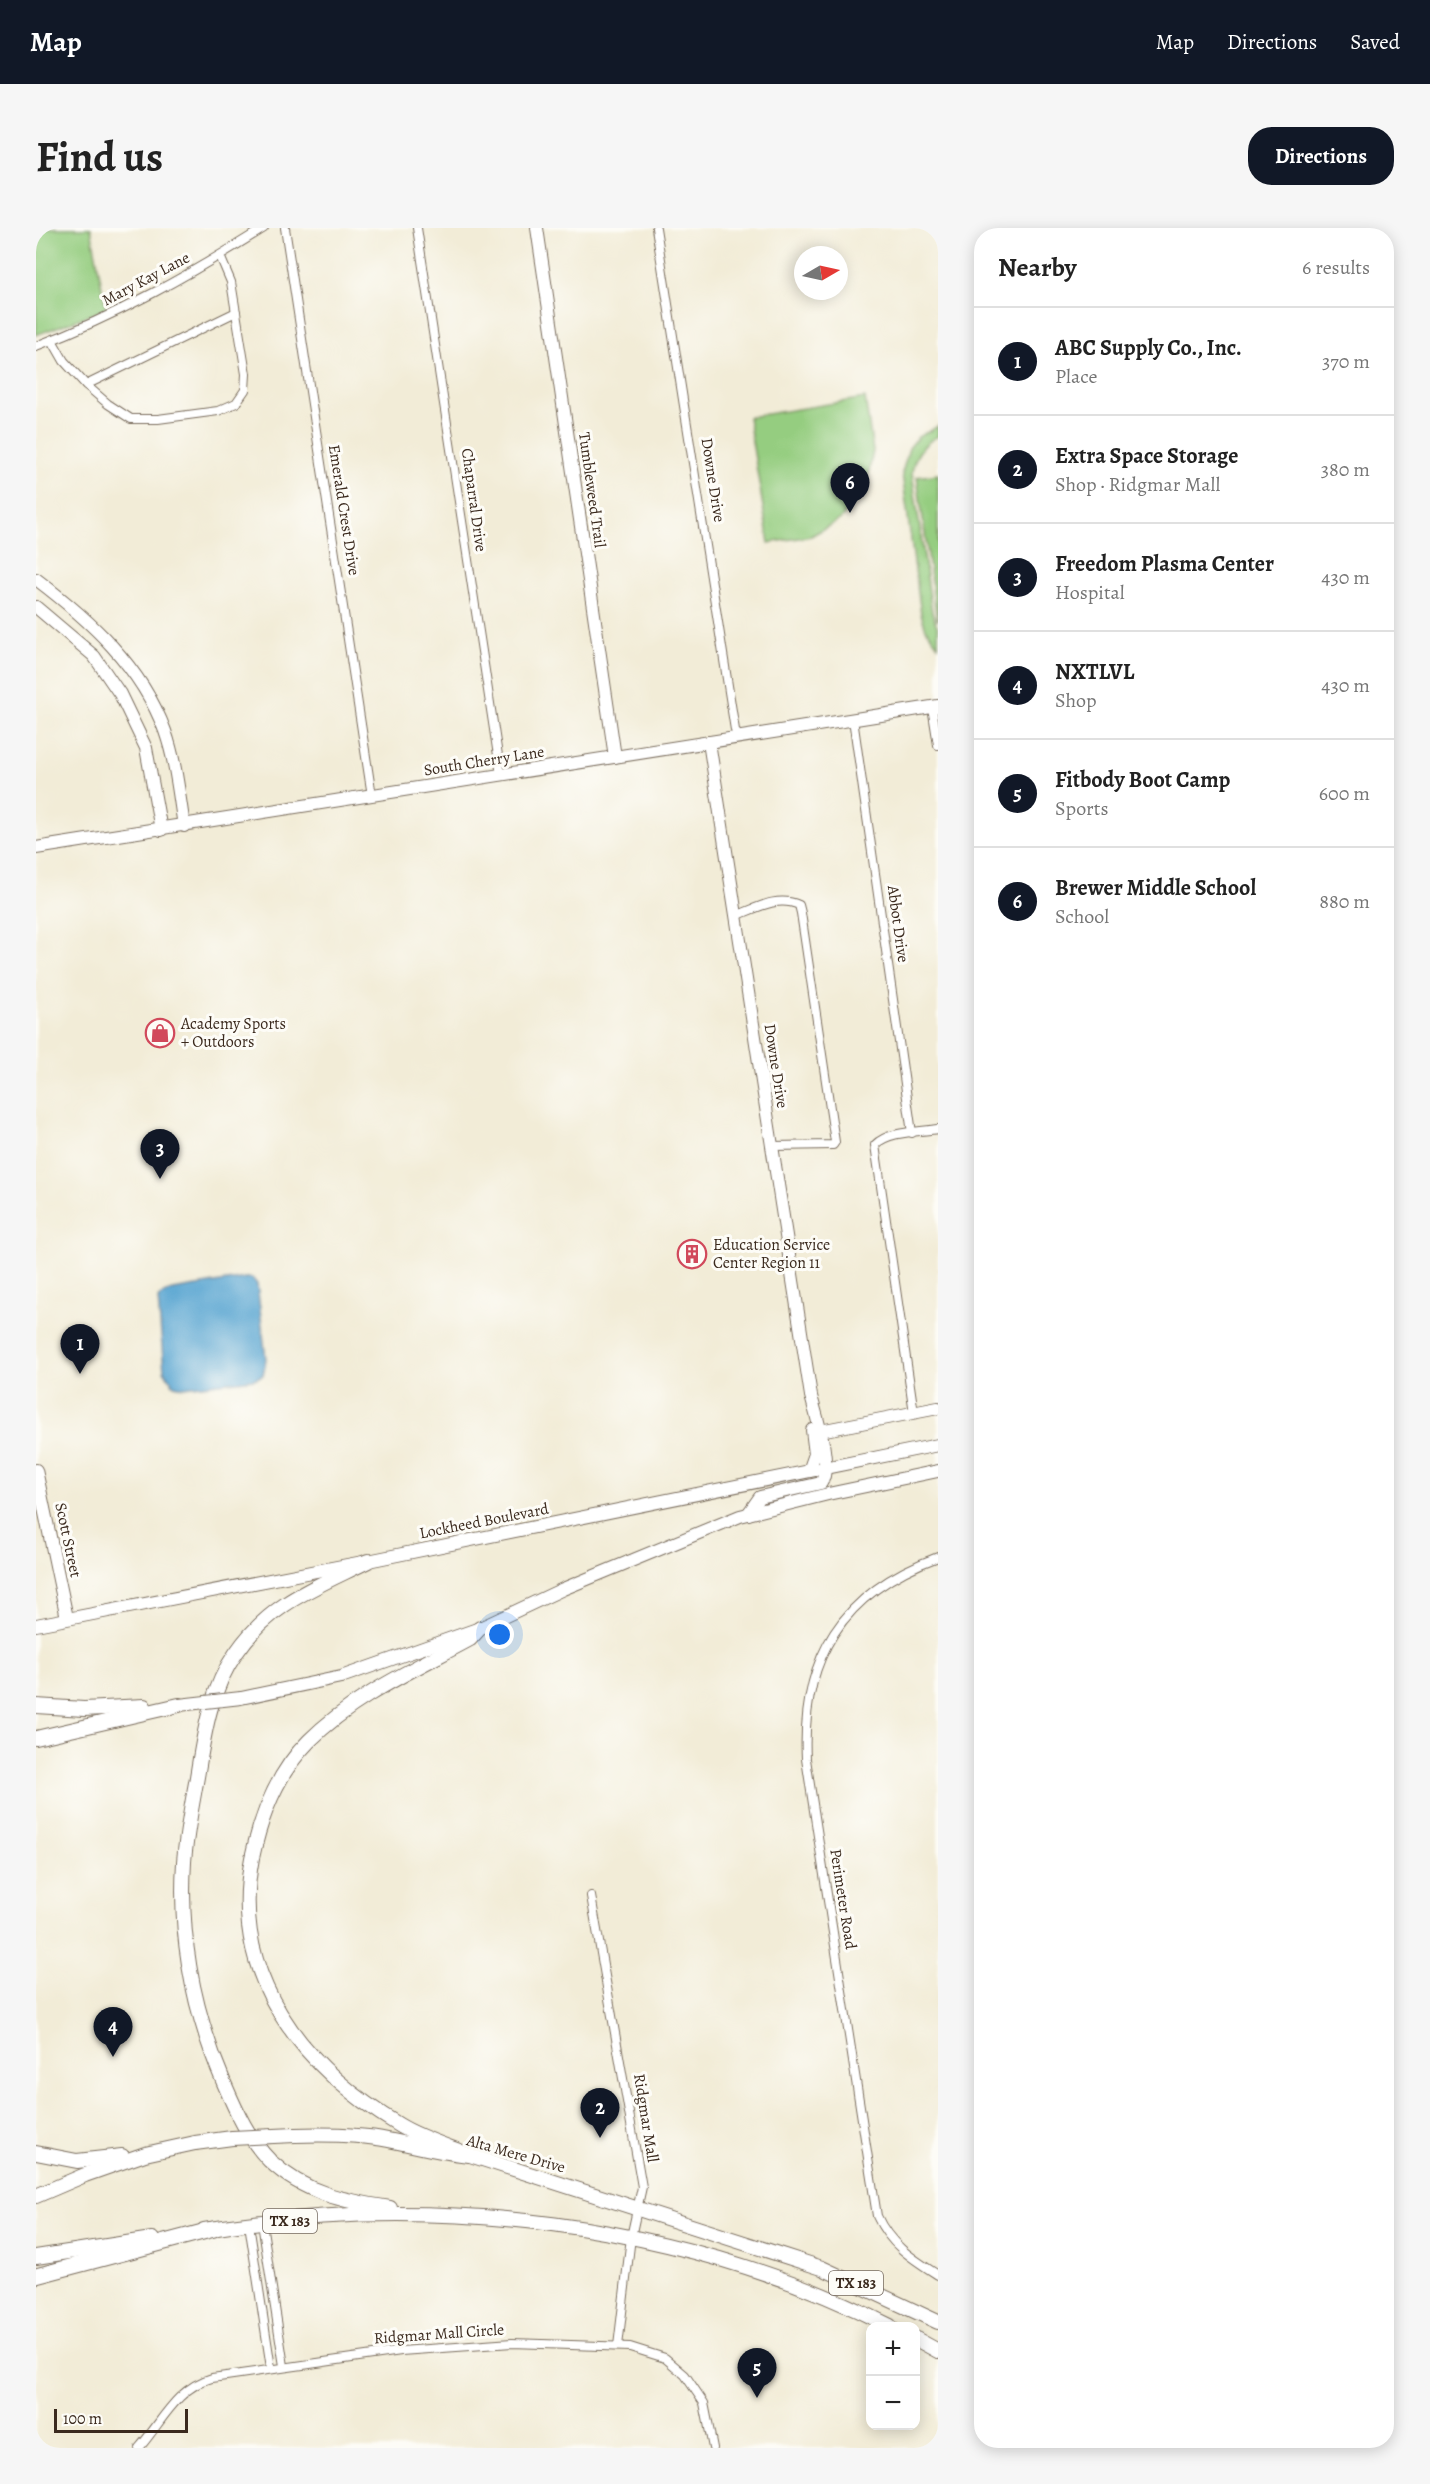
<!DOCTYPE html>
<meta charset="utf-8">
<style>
:root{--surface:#fff;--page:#f6f6f6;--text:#222;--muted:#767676;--line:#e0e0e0;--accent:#111827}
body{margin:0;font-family:Alegreya,serif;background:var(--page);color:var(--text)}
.controls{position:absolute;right:18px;bottom:18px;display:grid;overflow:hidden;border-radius:12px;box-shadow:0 3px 15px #0003}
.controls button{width:54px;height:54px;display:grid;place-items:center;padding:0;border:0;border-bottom:2px solid var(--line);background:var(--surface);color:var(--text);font:30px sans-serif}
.compass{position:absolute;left:758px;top:18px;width:54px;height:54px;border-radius:50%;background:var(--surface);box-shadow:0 3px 15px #0003;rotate:81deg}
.scale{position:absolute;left:18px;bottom:15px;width:134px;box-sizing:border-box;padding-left:6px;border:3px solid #3b2a1e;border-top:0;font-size:16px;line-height:21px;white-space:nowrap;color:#3b2a1e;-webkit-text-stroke:4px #fdfcf7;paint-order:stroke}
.you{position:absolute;left:464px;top:1407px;width:21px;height:21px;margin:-15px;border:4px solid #fff;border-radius:50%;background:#1a73e8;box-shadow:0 0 0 9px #1a73e833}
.badge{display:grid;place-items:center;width:39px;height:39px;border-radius:50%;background:var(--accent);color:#fff;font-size:20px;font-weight:700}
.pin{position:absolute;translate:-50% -50px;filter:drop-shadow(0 2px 3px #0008)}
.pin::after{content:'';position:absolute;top:32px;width:21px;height:18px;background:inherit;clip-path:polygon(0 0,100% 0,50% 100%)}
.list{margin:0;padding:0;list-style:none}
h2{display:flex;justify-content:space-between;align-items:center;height:78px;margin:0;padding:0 24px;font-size:26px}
h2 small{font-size:20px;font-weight:400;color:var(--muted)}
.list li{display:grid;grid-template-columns:39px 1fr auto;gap:18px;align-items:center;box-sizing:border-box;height:108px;padding:0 24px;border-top:2px solid var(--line)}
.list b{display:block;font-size:22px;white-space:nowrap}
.list p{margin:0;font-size:20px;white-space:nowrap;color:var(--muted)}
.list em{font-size:20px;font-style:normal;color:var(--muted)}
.map{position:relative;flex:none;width:902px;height:2220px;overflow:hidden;border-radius:24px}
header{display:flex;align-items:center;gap:36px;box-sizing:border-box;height:84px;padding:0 30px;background:var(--accent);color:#fff}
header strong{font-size:28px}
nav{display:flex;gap:33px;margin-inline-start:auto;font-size:21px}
.intro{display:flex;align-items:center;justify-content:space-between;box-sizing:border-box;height:144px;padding:0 36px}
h1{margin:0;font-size:42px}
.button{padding:15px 27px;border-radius:24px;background:var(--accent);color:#fff;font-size:21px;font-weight:700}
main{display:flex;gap:36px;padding:0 36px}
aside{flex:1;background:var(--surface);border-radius:24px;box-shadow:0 3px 15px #0003}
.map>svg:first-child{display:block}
.green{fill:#95cd80;stroke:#687c4f;stroke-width:1.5}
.water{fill:#58a5d1;stroke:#4a6878;stroke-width:1.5}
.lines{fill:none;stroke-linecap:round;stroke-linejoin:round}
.street-casing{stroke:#7b6e5f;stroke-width:10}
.secondary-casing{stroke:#7b6e5f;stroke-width:14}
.primary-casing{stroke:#7b6e5f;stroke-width:16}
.highway-casing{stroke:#7b6e5f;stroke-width:17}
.street{stroke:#fff;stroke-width:8}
.secondary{stroke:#fff;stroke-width:12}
.primary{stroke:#fff;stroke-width:14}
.highway{stroke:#fff;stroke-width:15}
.secondary-bridge-casing{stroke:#7b6e5f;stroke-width:14;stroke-linecap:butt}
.primary-bridge-casing{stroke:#7b6e5f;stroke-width:16;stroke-linecap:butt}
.secondary-bridge{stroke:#fff;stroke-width:12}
.primary-bridge{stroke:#fff;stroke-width:14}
.labels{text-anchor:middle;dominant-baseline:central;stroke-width:6;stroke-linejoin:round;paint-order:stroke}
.shield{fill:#fdfcf7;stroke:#75695f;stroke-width:1.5}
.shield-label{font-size:15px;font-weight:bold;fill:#3b2a1e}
.street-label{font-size:16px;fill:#3b2a1e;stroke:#fdfcf7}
.poi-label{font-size:16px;fill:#3b2a1e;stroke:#fdfcf7;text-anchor:start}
</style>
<header>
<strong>Map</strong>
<nav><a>Map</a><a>Directions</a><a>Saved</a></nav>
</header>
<div class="intro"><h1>Find us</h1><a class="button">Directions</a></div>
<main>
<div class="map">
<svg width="902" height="2220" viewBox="0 0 902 2220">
<rect width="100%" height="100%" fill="#fdfcf7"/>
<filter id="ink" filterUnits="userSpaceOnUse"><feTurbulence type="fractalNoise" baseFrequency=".0167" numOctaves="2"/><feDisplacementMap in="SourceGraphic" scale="12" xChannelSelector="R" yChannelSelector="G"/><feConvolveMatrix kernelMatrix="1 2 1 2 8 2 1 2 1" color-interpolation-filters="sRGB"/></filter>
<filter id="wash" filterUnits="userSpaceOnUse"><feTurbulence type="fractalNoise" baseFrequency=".008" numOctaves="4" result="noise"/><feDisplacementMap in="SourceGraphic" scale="24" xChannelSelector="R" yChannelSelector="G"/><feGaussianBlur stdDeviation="1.35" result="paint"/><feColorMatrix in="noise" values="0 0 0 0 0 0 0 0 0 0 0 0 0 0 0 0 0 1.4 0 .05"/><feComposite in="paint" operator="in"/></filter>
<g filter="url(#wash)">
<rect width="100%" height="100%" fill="#f2ecd7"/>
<g class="green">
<polygon points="0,0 55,0 70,81 0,107"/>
<polygon points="829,170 837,223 831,254 805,291 775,308 733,315 712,189"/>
<path d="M902,198V208C886,216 878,228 876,245L896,384L902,401V417L890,401L885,386L866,245L873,220L882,209Z"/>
<polygon points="902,246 902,392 901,392 881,249"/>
</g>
<polygon class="water" points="209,1050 216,1050 221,1056 230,1131 227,1147 218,1151 148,1159 138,1157 128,1143 122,1071 125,1067 136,1062"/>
</g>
<g filter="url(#ink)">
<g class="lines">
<g class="street-casing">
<g id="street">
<polyline points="249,0 336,568"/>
<polyline points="381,0 465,547"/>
<polyline points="620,0 699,502 702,509"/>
<polyline points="16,112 28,133 50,157 72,176 95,191 122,191 182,183 200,175 209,162 210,146 195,54 184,28"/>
<path d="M0,118C83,87 153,47 228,0"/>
<polyline points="50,157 200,84"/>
<polyline points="896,479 902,517"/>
<polyline points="817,491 876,905"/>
<path d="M700,688C720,680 742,667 763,677L765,685L799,914L797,917L736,918"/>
<path d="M878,1185L839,917C852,903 883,904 902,901"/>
<path d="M902,1329C806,1364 765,1430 770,1531L841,1988C854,2017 877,2031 902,2047"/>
<polyline points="555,1668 606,1959 595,2009 582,2118"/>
<polyline points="226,1995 248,2138"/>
<polyline points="213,1996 235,2140"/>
<path d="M103,2220C126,2194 140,2160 176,2150L365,2123L476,2115L594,2119L629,2130L649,2147L668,2175L677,2220"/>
</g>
</g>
<g class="secondary-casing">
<g id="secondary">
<polyline points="501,0 579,529"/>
<path d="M0,351C54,392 105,438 129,503C140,534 143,567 148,598"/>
<polyline points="0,379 58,428 84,466 110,520 125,602"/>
<path d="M673,514L775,1168C780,1187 797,1238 785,1255L724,1269L712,1286"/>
<polyline points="0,620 902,478"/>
<polyline points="784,1203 902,1180"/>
<polyline points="0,1242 31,1390"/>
<polyline points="773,1243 779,1226 776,1202"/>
<polyline points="0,1397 332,1333 902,1217"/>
<polyline points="205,1470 305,1449 444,1400 527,1361 704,1288 792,1266 902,1243"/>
</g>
</g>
<g class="primary-casing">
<g id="primary">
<path d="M332,1333C280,1359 234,1375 200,1425C174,1462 168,1506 161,1549C156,1577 150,1606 148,1634C143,1711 158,1785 188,1855C200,1883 213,1912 234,1933C269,1966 309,1973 354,1980"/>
<polyline points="0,1478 48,1481 108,1478"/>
<polyline points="0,1510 143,1477"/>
<path d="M259,1907C290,1906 321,1906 352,1912C379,1917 406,1925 434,1927L786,2040L902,2094"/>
<polyline points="0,1925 41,1933 86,1928"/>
<path d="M434,1927C411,1918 384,1910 363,1897C266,1839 193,1748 216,1630C225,1587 241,1545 273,1513C318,1468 379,1441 434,1411L444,1400"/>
<polyline points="0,1968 49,1947 109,1926 159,1915"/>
<path d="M168,2002C397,1964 646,1993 854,2098"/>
<polyline points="0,2029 116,2011"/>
<polyline points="880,2111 902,2123"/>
</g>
</g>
<g class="highway-casing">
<polyline id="highway" points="0,2048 178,2001"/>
</g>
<use href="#street" class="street"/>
<use href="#secondary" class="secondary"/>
<use href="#primary" class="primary"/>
<use href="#highway" class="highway"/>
<g class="secondary-bridge-casing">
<polyline id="secondary-bridge" points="143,1477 205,1470"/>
</g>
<g class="primary-bridge-casing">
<polyline id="primary-bridge" points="159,1915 196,1910 259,1907"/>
</g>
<use href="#secondary-bridge" class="secondary-bridge"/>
<use href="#primary-bridge" class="primary-bridge"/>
</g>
</g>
<defs>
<g id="shop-ring" transform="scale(1.5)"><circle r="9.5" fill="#fdfcf7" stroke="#d1495b" stroke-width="1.5"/><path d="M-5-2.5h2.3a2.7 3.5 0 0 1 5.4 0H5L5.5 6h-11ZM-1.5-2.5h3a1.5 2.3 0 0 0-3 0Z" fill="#d1495b"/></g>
<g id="building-ring" transform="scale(1.5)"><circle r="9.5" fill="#fdfcf7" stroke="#d1495b" stroke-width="1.5"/><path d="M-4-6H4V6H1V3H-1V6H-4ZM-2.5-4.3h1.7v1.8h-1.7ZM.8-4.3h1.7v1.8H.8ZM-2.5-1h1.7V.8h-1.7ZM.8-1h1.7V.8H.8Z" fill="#d1495b"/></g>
</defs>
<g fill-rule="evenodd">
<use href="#shop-ring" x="124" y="805"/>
<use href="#building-ring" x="656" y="1026"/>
</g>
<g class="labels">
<g class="shield">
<rect x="227" y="1981" width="54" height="24" rx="4.5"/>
<rect x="793" y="2043" width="54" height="24" rx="4.5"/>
</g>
<g class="shield-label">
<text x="254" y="1993">TX 183</text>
<text x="820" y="2055">TX 183</text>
</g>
<g class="street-label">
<text transform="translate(110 51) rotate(-28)">Mary Kay Lane</text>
<text transform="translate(677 252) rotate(81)">Downe Drive</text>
<text transform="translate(556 262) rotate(82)">Tumbleweed Trail</text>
<text transform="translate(438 272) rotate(82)">Chaparral Drive</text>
<text transform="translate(308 282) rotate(81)">Emerald Crest Drive</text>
<text transform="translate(448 533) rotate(-9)">South Cherry Lane</text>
<text transform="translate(862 696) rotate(82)">Abbot Drive</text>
<text transform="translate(740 838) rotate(81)">Downe Drive</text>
<text transform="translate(448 1293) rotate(-11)">Lockheed Boulevard</text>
<text transform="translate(32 1312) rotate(78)">Scott Street</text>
<text transform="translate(807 1671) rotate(81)">Perimeter Road</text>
<text transform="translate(610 1890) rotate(81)">Ridgmar Mall</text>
<text transform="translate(480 1926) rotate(16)">Alta Mere Drive</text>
<text transform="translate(403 2106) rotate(-4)">Ridgmar Mall Circle</text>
</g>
<g class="poi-label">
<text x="145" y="796">Academy Sports<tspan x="145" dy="18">+ Outdoors</tspan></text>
<text x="677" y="1017">Education Service<tspan x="677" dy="18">Center Region 11</tspan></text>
</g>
</g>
</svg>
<div class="controls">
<button>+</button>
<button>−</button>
</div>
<svg class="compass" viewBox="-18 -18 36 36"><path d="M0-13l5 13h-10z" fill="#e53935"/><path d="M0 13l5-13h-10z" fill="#767676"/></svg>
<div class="scale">100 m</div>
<div class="you"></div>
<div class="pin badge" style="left:44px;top:1146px">1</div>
<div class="pin badge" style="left:564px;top:1910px">2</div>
<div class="pin badge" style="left:124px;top:951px">3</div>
<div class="pin badge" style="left:77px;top:1829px">4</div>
<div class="pin badge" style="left:721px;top:2170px">5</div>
<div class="pin badge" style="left:814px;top:285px">6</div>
</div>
<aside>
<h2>Nearby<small>6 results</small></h2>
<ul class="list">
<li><span class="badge">1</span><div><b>ABC Supply Co., Inc.</b><p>Place</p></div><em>370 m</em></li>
<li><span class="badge">2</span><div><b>Extra Space Storage</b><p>Shop · Ridgmar Mall</p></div><em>380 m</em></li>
<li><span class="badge">3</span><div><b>Freedom Plasma Center</b><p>Hospital</p></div><em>430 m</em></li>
<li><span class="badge">4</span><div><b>NXTLVL</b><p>Shop</p></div><em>430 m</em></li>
<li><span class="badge">5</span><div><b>Fitbody Boot Camp</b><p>Sports</p></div><em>600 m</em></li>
<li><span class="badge">6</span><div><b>Brewer Middle School</b><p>School</p></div><em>880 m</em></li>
</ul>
</aside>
</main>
